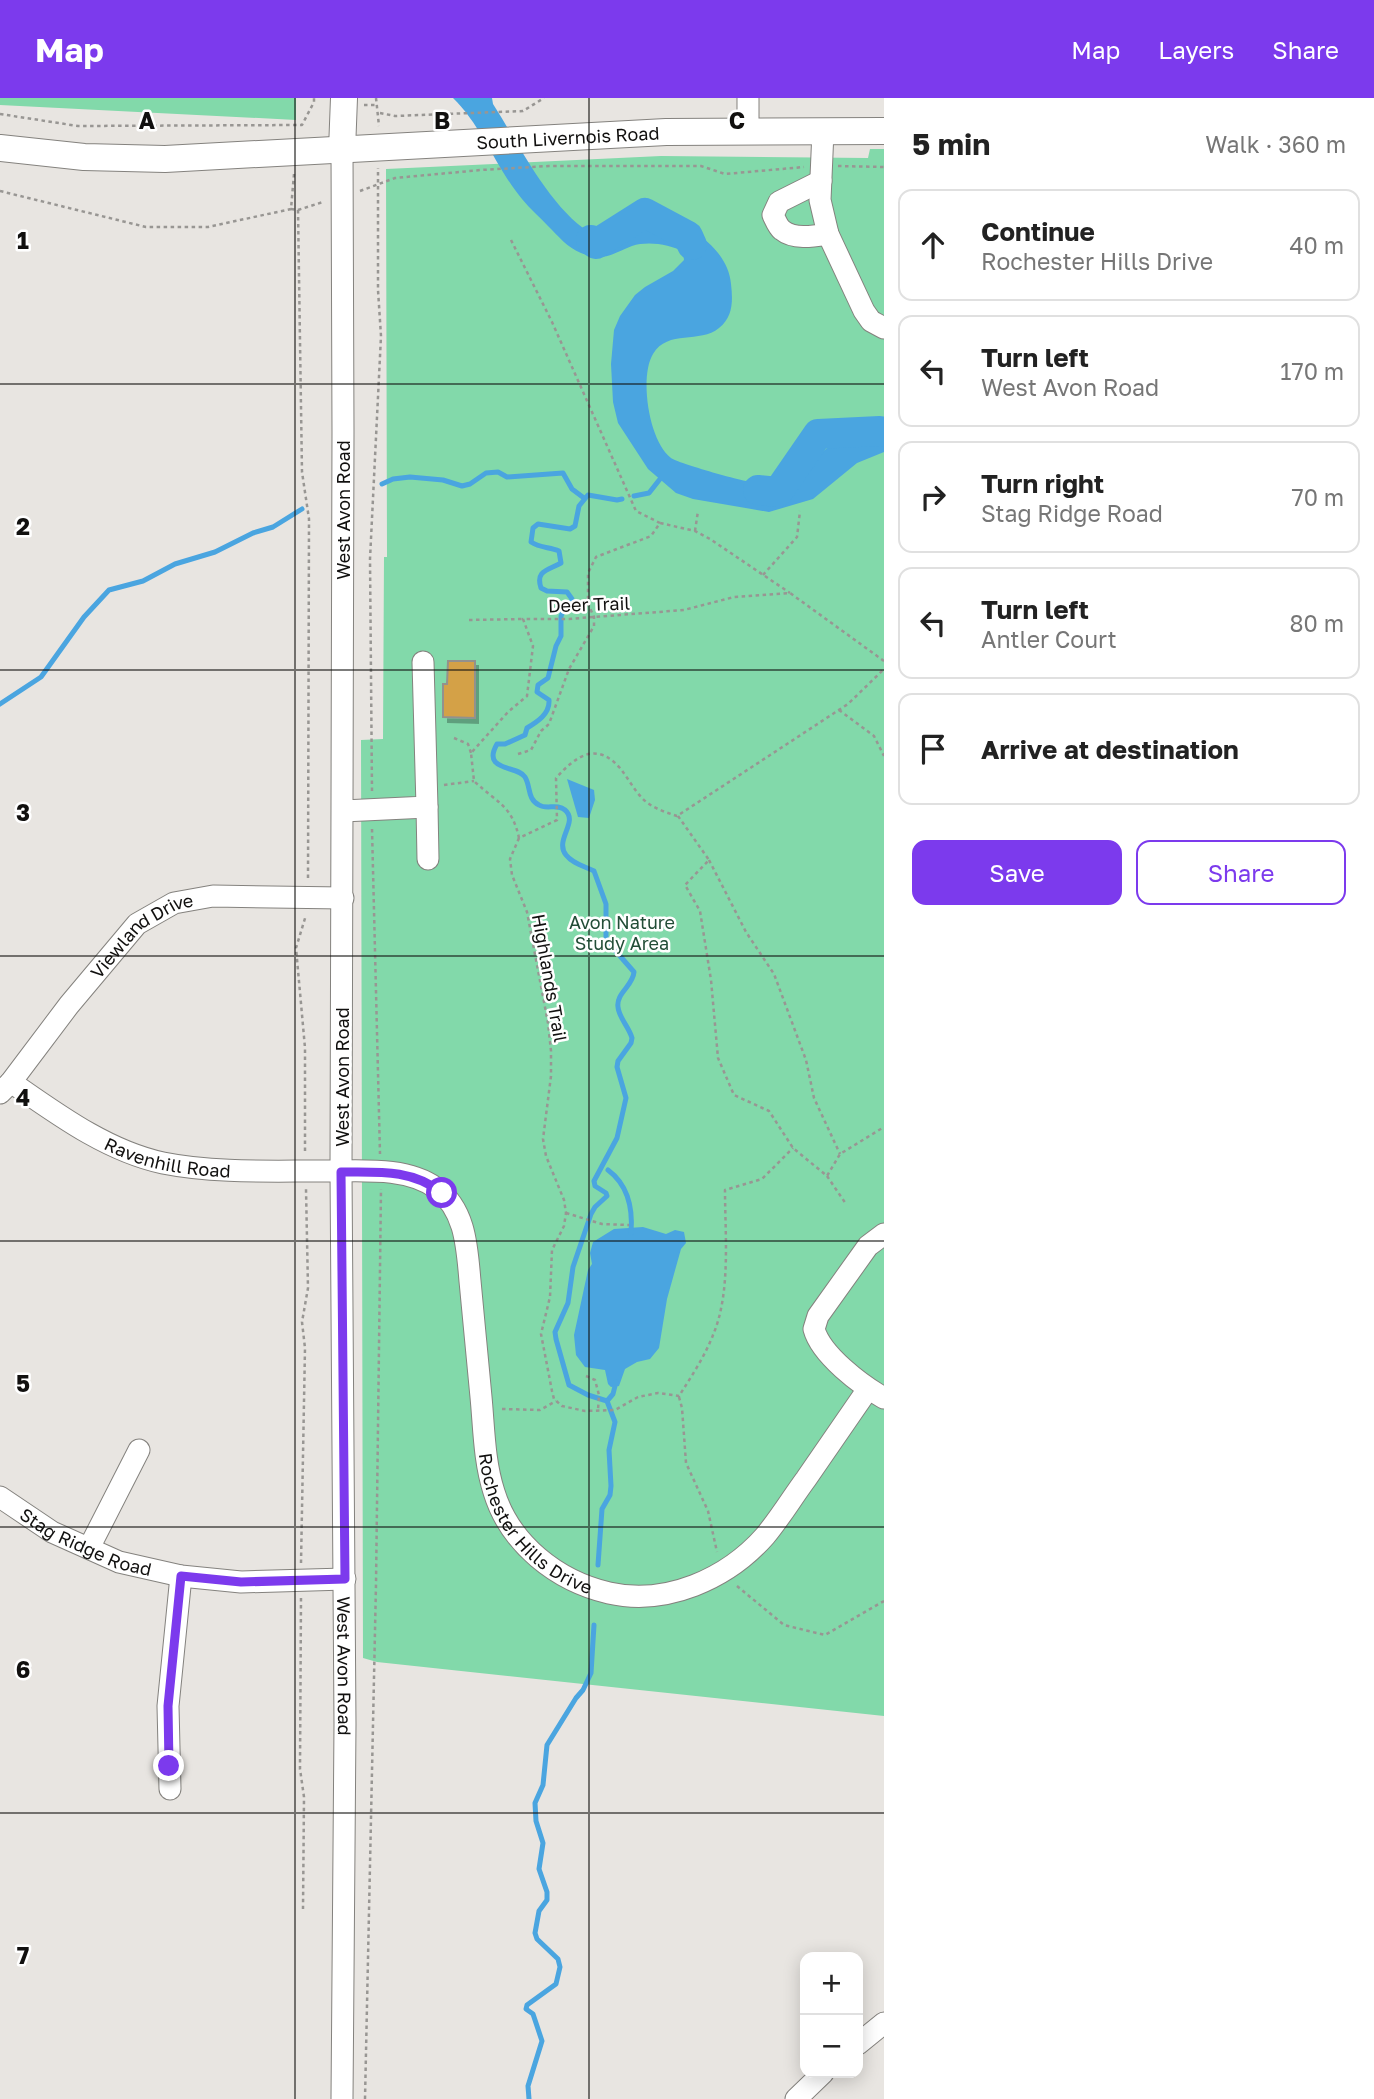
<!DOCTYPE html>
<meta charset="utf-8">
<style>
:root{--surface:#fff;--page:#f2f2f2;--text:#222;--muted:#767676;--line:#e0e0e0;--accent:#7c3aed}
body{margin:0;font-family:"Golos Text",sans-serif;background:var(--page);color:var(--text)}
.controls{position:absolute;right:21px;bottom:21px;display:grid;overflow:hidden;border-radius:14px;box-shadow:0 4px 18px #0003}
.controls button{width:63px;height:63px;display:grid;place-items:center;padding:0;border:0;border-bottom:2px solid var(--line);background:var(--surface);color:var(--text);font:35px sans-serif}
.stop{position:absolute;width:21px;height:21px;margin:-16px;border:5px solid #7c3aed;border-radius:50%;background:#fff}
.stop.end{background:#7c3aed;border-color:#fff;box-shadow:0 2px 7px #0008}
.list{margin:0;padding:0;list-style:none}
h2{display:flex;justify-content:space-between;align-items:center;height:91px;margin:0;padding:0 28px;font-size:30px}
h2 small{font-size:23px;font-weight:400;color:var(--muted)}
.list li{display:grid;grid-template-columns:46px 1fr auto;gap:21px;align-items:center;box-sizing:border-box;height:112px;margin:0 14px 14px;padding:0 14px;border:2px solid var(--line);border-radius:14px}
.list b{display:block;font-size:26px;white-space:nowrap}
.list p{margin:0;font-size:23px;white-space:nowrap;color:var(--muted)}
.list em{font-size:23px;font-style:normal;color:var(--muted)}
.actions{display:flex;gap:14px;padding:21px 28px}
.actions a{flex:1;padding:16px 0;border:2px solid var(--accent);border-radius:14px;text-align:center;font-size:24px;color:var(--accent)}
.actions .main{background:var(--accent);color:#fff}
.icon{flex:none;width:38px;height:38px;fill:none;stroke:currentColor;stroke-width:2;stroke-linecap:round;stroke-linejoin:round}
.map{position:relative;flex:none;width:884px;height:2001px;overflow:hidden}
header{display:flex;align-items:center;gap:42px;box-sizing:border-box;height:98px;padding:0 35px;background:var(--accent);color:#fff}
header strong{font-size:33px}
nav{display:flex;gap:38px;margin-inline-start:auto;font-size:24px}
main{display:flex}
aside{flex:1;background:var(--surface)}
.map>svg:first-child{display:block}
.green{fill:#82d9aa}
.water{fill:#4aa5e0}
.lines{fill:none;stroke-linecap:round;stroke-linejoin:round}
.stream{stroke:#4aa5e0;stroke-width:5}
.river{stroke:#4aa5e0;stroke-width:30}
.building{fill:#d4a146;stroke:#93918d;stroke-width:2;filter:url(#shadow)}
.minor-casing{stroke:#84827e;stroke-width:23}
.major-casing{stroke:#84827e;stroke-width:28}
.path{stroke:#989693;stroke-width:2.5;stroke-dasharray:3.5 3.5;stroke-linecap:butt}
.minor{stroke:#fff;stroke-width:21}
.major{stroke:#fff;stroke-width:26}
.route{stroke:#7c3aed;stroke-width:9}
.grid{fill:none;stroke:#11100f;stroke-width:2;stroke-opacity:0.55}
.labels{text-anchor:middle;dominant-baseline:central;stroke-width:5;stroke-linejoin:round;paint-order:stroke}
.street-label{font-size:18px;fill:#11100f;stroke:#fff}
.park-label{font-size:18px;fill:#224d37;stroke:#fff}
.grid-label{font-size:23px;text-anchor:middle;font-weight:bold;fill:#11100f;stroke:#fff;stroke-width:5;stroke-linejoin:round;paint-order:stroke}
</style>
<header>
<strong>Map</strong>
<nav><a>Map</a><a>Layers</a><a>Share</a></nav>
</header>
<main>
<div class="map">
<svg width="884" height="2001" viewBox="0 0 884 2001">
<defs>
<filter id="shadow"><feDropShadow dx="5" dy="5" stdDeviation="0" flood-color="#0004"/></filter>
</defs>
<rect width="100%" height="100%" fill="#e8e5e1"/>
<g class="green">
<polygon points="0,0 296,0 296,22 0,7"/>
<polygon points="870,51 884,51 884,1618 377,1564 363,1560 361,642 383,641 384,459 387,459 386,71 661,58 868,60"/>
</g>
<g class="water">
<path d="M453,0H492L493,6C518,45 550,110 589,134C609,135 630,126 651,124C686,121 728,150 731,186C733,203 733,219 719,230C700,246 668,231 653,256C639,279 649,344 671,360C677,365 748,385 757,385C781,383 805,370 823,354C831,347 838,339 848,334C859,329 872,331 884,328V354L857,365L813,401L769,414L693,401L676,395L648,371L618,325L613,304L611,266L614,232L620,218L635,197L645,189L673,173L684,162L683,154C670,146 647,143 632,148C612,156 604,164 581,155C568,150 558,138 548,128C540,119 530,111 522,101C496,70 482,28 453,0Z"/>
<polygon points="567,681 594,692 595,702 589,720 578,719"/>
<polygon points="643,1129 666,1136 675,1132 684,1134 686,1145 681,1151 667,1201 659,1250 650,1261 637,1264 625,1271 619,1288 611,1289 608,1286 605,1272 585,1269 576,1257 574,1237 588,1172 592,1166 590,1155 593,1144 614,1131"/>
</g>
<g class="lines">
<g class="stream">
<polyline points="382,386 393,381 410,379 443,382 462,388 470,386 486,375 498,374 507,379 563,375 572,391 584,400"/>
<polyline points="634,398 649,395 660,381"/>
<polyline points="0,606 41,579 84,519 109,492 143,483 175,466 215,454 253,435 273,429 302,411"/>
<path d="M608,1072C628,1087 633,1111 631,1135"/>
<polyline points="607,1303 613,1296 616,1284"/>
<path d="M598,1467L602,1411L610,1397L611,1388L609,1352L615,1324L607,1303L588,1297L569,1287L556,1241L555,1234L568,1205L573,1169L591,1116L595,1109L607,1098L606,1095L595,1088L594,1083L617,1040L626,1000L617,969L618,963L631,945L632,940C629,929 619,920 618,909C616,895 633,888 634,874L606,842V806L594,773C584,768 573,766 566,757C554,742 579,724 565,712C557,705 547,712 539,707C527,701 531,689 525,679C518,667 481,674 497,646H505L525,637L527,630C537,624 550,616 549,602L537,594L538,587L548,580L556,548L561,538V518L565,510L571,506L572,501L567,494L547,493L541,490C535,472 549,472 561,465L559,453C550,449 540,450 531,444L533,430L538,426L570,431L575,428L579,408L588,397L617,402L622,401"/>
<polyline points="529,2001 528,1988 542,1943 533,1916 526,1911 527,1907 556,1886 560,1869 558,1861 537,1841 535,1835 539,1813 547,1802 547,1794 539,1771 543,1745 536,1723 535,1705 543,1687 547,1647 576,1600 583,1592 591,1575 594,1527"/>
</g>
<g class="river">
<polyline points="591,142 596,146 645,115 688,138 692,147"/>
<polyline points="758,392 778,394 818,336 880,333 884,334"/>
</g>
</g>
<polygon class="building" points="448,563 475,563 475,620 443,619 443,586 447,586"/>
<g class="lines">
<g class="minor-casing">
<g id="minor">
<polyline points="748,33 748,0"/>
<polyline points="823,33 820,102 828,136 864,213 871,223 884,230"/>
<path id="s1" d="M342,52L343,333L341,1074L345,1626L342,2001"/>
<path d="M821,83L779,104L773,117C775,121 778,129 782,132C794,142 815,138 828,136"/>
<polyline points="427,709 428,761"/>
<polyline points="343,713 427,709 423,564"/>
<path id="s2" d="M11,984C57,1016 107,1053 163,1065C213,1075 267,1073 317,1073C355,1074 404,1067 436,1090C466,1112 467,1150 470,1183C474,1222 477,1260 481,1299C484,1330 484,1363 494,1394C510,1446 557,1483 609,1495C666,1508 727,1481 765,1438C780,1420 792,1400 806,1381C827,1351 847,1321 868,1291"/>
<path id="s3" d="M0,995L11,984L69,907L137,826L174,805L213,798L343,800"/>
<path d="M884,1136L868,1148L818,1218L814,1231C821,1257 861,1287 884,1300"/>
<path id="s4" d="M0,1399L52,1434L119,1464L181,1478L241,1484L345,1481"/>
<polyline points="89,1450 139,1352"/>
<polyline points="170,1691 168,1608 181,1478"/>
<polyline points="858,1946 884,1925"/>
<polyline points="796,2001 823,1975"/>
</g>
</g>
<g class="major-casing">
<g id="major">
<path id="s5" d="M0,50L84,59L165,61L666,34L884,33"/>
<polyline points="342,52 344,0"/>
</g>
</g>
<g class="path">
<polyline points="376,0 379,28"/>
<polyline points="364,7 378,7"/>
<polyline points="380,15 395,18 523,13 544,0"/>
<polyline points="0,16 78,28 302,27 314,4 314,0"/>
<polyline points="838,68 884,69"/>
<polyline points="294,76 291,111 298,112"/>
<polyline points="0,93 146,129 208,129 291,111"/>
<polyline points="360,93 395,80 481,72 549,68 701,68 725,76 804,69"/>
<polyline points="298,112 302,374 309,421 308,782"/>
<polyline points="298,112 323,104"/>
<polyline points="511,142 552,224 636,413 660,425"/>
<polyline points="695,433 698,413"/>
<polyline points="763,477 797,439 800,413"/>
<polyline points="469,522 523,521"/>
<path d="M884,563L790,495L734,499L684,512L568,521H523L533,548L527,598L508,614L471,655L474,683C497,705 512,707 519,740L557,722L556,680C576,658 596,643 620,670C628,680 634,692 643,701C652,710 665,714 677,718L848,606L884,571"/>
<polyline points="839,612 874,638 884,658"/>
<polyline points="454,640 468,646 471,655"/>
<polyline points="518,656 531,652 541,633 549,626 569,571 594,528 594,519 588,506 588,475 596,459 651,438 660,425 695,433 710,441 790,495"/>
<polyline points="444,687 474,683"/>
<polyline points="372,693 370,461 381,238 378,192 378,70"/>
<polyline points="678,718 709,762 685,787 700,813 711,882 718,960 734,997 769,1013 793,1050 827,1078 840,1056 884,1029"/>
<polyline points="372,731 380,1056"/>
<path d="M519,740L510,761L512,777L527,814L548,925L551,953V978L543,1041L546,1058L564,1102L566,1115L564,1128L552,1152L550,1199L541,1236L552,1293L554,1301L562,1308L585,1313L615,1312L638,1299L658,1295L679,1298C691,1279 705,1258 713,1237C731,1195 725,1137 725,1092L762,1081L793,1050"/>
<polyline points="709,762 746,834 774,876 806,962 814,1000 840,1056"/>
<polyline points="305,1053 305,950 296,850 306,817"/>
<polyline points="827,1078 846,1106"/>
<polyline points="566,1115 602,1126 629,1127"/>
<polyline points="586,1278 595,1282 599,1297 598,1312"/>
<polyline points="679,1299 682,1310 686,1365 708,1413 717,1454"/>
<polyline points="502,1311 540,1312 556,1303"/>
<polyline points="301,1465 305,1250 302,1224 308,1190 306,1091"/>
<polyline points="737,1488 784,1527 825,1537 884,1503"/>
<polyline points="301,1500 300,1671 304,1699 303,1811"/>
<polyline points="365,2001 376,1486 381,1091"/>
</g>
<use href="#minor" class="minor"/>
<use href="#major" class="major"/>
</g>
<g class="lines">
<path class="route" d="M169,1668L168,1608L181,1478L241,1484L345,1481L341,1074C377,1074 413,1071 442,1095"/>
</g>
<path class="grid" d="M295,0V2001M589,0V2001M0,286H884M0,572H884M0,858H884M0,1143H884M0,1429H884M0,1715H884"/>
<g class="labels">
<g class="street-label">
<text stroke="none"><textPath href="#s5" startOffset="569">South Livernois Road</textPath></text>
<text transform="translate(343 412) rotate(-90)">West Avon Road</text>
<text transform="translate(589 506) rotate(-2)">Deer Trail</text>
<text stroke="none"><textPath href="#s3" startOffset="215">Viewland Drive</textPath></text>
<text transform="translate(550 880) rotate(80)">Highlands Trail</text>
<text transform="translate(342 979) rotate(-90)">West Avon Road</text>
<text stroke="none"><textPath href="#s2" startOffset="177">Ravenhill Road</textPath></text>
<text stroke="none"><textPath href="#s2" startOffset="816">Rochester Hills Drive</textPath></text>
<text stroke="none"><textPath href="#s4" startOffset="98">Stag Ridge Road</textPath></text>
<text stroke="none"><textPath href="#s1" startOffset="1516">West Avon Road</textPath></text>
</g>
<g class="park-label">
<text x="622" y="824">Avon Nature<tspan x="622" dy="21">Study Area</tspan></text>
</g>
</g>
<g class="grid-label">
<text x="147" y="31">A</text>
<text x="442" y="31">B</text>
<text x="737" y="31">C</text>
<text x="23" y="151">1</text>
<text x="23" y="437">2</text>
<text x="23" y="723">3</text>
<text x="23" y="1008">4</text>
<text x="23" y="1294">5</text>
<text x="23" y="1580">6</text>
<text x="23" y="1866">7</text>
</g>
</svg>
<div class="controls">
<button>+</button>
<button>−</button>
</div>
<div class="stop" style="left:442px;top:1095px"></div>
<div class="stop end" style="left:169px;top:1668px"></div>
</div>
<aside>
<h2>5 min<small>Walk · 360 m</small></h2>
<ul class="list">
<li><svg class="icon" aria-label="ahead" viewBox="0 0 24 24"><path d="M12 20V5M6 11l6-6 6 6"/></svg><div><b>Continue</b><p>Rochester Hills Drive</p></div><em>40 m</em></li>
<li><svg class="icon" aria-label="left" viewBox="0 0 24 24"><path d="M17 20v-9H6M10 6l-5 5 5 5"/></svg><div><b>Turn left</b><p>West Avon Road</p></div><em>170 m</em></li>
<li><svg class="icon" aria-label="right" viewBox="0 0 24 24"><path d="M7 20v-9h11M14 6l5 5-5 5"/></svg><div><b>Turn right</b><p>Stag Ridge Road</p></div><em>70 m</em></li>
<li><svg class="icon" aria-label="left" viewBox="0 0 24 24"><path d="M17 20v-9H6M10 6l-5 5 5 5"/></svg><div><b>Turn left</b><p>Antler Court</p></div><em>80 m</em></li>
<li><svg class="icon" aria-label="arrive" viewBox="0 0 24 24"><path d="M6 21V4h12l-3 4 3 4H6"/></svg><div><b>Arrive at destination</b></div></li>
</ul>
<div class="actions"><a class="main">Save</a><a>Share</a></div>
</aside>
</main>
